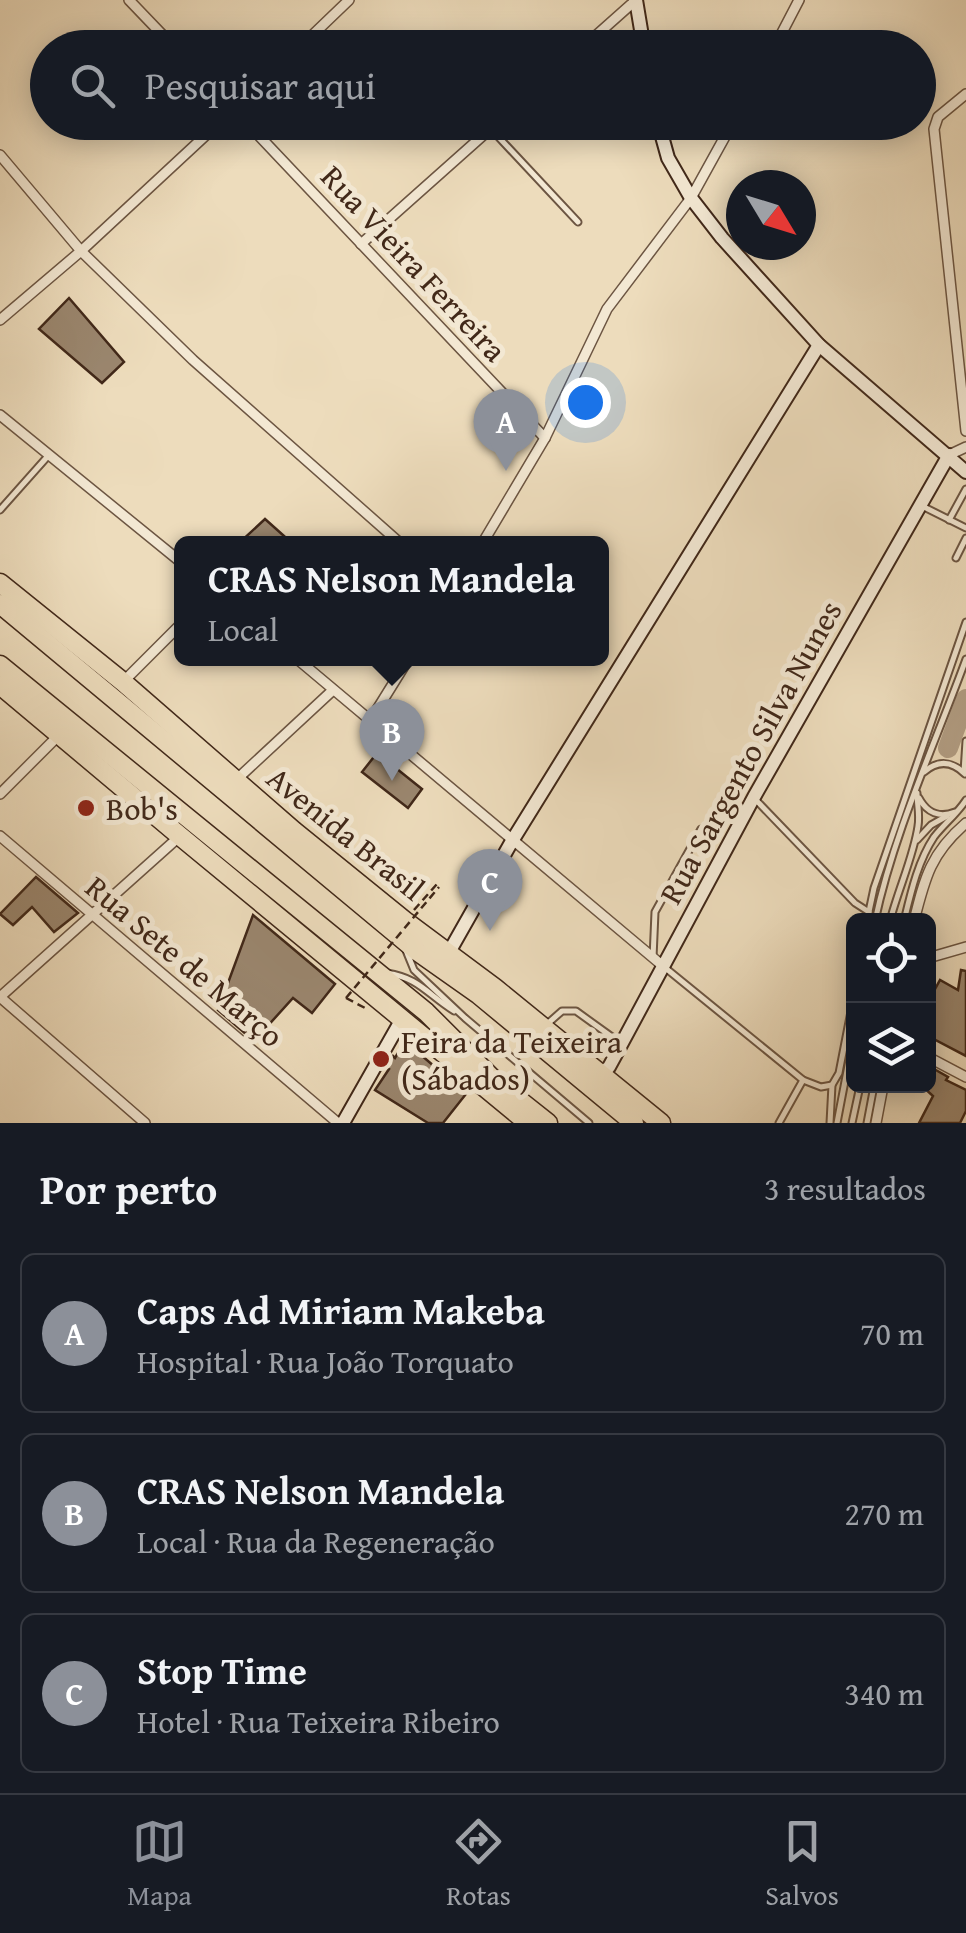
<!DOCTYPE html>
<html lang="pt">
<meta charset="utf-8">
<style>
:root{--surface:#171b24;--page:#20242c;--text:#f1f3f6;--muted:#9ea1a6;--line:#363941;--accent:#8c9099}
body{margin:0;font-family:"Gentium Book Plus",serif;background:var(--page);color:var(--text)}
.controls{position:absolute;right:30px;bottom:30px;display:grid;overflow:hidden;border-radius:15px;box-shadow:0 5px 25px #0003}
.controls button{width:90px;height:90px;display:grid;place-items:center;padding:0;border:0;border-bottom:2px solid var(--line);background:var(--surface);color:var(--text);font:50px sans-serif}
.compass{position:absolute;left:726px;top:170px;width:90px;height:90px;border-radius:50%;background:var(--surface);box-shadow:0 5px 25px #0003;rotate:128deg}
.you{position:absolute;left:585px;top:402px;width:35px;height:35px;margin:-25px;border:8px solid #fff;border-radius:50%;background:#1a73e8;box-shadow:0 0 0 15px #1a73e833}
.badge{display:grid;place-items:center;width:65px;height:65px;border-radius:50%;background:var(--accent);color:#fff;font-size:32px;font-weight:700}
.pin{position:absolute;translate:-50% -82px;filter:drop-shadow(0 2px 5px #0008)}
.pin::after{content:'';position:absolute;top:52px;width:35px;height:30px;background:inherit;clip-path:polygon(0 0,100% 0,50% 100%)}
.popup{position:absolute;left:174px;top:536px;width:435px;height:130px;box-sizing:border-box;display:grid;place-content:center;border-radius:15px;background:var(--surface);filter:drop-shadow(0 2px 8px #0005);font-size:32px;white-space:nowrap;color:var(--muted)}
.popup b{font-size:38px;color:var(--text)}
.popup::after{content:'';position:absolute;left:50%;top:100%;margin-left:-20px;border:20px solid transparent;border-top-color:var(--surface)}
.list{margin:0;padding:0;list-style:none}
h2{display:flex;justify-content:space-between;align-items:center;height:130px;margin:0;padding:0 40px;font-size:42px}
h2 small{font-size:32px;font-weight:400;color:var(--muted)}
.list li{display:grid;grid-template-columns:65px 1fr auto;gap:30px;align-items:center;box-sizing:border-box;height:160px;margin:0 20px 20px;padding:0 20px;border:2px solid var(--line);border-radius:15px}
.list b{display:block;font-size:38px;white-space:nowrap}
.list p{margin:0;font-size:32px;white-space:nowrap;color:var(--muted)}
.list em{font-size:32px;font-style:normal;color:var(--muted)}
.icon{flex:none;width:55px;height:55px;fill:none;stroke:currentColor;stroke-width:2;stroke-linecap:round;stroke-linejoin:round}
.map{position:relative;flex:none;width:966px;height:1123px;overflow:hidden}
.search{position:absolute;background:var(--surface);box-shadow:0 5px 25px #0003;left:30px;right:30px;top:30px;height:110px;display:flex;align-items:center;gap:25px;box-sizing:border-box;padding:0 35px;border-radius:55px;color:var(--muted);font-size:38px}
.sheet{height:670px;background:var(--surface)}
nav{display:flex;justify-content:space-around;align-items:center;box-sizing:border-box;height:140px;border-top:2px solid var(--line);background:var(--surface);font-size:28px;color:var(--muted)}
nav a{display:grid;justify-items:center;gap:5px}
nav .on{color:var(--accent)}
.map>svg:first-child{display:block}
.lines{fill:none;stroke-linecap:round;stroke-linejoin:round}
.river{stroke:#b39f85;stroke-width:20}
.building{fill:#9a866e;stroke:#412819;stroke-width:2.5}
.lane-casing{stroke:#6c5542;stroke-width:9}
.street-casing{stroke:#6c5542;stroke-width:12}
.secondary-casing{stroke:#412819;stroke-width:16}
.highway-casing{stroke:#412819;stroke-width:21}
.path{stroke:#412819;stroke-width:2.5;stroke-dasharray:8 5;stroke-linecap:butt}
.lane{stroke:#f3e8d3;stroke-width:5}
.street{stroke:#f3e8d3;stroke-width:9}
.secondary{stroke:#f3e8d3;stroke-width:12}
.highway{stroke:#eddcbc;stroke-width:18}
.path-bridge{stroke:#412819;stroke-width:2.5;stroke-dasharray:8 5;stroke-linecap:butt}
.poi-dot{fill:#8f2418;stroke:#f3e8d3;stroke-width:4}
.labels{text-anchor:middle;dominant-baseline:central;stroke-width:10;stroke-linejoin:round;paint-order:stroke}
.street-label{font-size:32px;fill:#412819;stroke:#f3e8d3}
.poi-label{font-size:32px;fill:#412819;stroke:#f3e8d3;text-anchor:start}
</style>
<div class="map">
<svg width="966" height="1123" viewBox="0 0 966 1123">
<rect width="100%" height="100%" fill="#eddcbc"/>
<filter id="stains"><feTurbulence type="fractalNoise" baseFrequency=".002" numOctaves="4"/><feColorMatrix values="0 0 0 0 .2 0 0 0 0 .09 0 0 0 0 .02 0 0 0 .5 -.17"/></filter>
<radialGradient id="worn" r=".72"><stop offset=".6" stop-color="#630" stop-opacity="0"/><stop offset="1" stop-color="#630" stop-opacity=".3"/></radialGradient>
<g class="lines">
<polyline class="river" points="948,748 966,699"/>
</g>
<g class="building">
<polygon points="69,298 124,362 102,383 39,329"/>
<polygon points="265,519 293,544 238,544"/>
<polygon points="377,753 422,789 408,808 362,772"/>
<polygon points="36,877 78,913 54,932 32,907 13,925 0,914"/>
<polygon points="253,915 335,984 312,1013 293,998 254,1041 218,1010"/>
<polygon points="961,970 966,971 966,1056 928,1036 928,1002 940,980 958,990"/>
<polygon points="405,1041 466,1094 443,1123 428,1123 375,1090 389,1069 386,1067 393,1056 395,1058"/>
<polygon points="934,1069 948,1077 946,1080 966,1090 966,1111 960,1123 919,1123 933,1096 922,1086 928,1086 928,1075"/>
</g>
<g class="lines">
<g class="lane-casing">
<g id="lane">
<polyline points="491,129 578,222"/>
<polyline points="924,507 966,528"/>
<polyline points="0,510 48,456"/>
<polyline points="949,520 966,489"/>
<polyline points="956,558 966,538"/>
<path d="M924,772C938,760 952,761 965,774"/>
<polyline points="964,772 966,741"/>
<polyline points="754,798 855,903 869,912"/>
<path d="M919,798C927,813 940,818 955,812"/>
<polyline points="917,840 931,825 947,816"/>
<polyline points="867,921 874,888 966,622"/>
<path d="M875,921C894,832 935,744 966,659"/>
<path d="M890,921C898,890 914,855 918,826C920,815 917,804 917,793"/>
<path d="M904,921C911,892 918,861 934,837C944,824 957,814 966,800"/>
<polyline points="405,948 414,970 465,1018 589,1123"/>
<polyline points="653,958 655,912 701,829"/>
<polyline points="663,966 803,1080 821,1087 832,1085"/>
<path d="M387,973C419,978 427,994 454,1011"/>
<polyline points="546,1025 562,1011 576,1011 619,1042"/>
<polyline points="779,1123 803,1080"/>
<polyline points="830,1123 832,1085 839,1073 854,996"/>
<polyline points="837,1123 854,1034"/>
<polyline points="852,1123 860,1086"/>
<polyline points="867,1123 874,1086"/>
</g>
</g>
<g class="street-casing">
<g id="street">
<polyline points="129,0 175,48"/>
<polyline points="299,48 349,0"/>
<polyline points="582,48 636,0"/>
<polyline points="774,48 799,0"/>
<polyline points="966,94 938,117 934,129 966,431"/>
<polyline points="246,122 545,438"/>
<polyline points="0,155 81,251 193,360 401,544"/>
<polyline points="361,244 498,122"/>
<polyline points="0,320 81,251 220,122"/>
<polyline points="0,415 182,563"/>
<polyline points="949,455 966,447"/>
<polyline points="482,544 545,438 607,309 691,198 733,122"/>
<polyline points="296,658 663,966"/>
<polyline points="123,682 182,623"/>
<polyline points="370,721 409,658"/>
<polyline points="236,780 333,690"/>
<polyline points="0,794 60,734"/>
<polyline points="0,836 338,1123"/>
<path d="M914,921C925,877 931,853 966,823"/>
<polyline points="928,958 966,947"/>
<polyline points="0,997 180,836"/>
<polyline points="0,997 145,1123"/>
<polyline points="928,1057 966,1077"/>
<polyline points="876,1123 883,1086"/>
</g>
</g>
<g class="secondary-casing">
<g id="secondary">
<polyline points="636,0 644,48"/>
<polyline points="658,122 668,158 691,198 722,238 819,345 966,472"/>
<polyline points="448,954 512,841 819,345"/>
<polyline points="600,1075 609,1067 615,1056 754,797 949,455"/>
<polyline points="343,1123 402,1019"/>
</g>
</g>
<g class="highway-casing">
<g id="highway">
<polyline points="0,583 123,682 294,831 405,921 495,988 661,1123"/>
<polyline points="0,604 418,952 479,995 634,1123"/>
<polyline points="0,665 426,1012 495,1081 548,1123"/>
<polyline points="0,685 180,836 528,1123"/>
</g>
</g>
<g class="path">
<polyline points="414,910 437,884 439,887"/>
<polyline points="346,998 367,1009"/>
</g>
<use href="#lane" class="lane"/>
<use href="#street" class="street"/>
<use href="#secondary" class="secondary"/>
<use href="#highway" class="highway"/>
<polyline class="path-bridge" points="346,998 439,887"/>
</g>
<g class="poi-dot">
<circle cx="86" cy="808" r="10"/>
<circle cx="381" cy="1059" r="10"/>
</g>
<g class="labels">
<g class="street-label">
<text transform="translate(414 263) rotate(47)">Rua Vieira Ferreira</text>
<text transform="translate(750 752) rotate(-61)">Rua Sargento Silva Nunes</text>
<text transform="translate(346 833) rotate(39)">Avenida Brasil</text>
<text transform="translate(185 961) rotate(40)">Rua Sete de Março</text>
</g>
<g class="poi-label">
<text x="106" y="808">Bob's</text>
<text x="401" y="1041">Feira da Teixeira<tspan x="401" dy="37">(Sábados)</tspan></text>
</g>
</g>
<rect width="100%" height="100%" filter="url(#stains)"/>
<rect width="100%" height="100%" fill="url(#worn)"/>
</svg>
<div class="controls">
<button><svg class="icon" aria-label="locate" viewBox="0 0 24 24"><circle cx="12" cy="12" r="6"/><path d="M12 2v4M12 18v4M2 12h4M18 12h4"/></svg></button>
<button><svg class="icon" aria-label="layers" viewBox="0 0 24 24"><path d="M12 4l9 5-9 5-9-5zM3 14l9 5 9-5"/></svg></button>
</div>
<svg class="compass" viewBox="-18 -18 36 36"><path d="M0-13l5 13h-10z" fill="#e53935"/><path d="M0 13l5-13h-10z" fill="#9ea1a6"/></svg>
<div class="you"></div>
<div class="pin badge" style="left:506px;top:471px">A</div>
<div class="pin badge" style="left:392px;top:781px">B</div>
<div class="popup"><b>CRAS Nelson Mandela</b>Local</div>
<div class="pin badge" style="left:490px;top:931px">C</div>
<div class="search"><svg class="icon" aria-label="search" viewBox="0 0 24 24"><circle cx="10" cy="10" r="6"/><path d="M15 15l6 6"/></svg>Pesquisar aqui</div>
</div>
<section class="sheet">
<h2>Por perto<small>3 resultados</small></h2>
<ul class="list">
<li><span class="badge">A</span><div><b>Caps Ad Miriam Makeba</b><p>Hospital · Rua João Torquato</p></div><em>70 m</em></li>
<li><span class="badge">B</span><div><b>CRAS Nelson Mandela</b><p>Local · Rua da Regeneração</p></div><em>270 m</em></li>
<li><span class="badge">C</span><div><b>Stop Time</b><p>Hotel · Rua Teixeira Ribeiro</p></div><em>340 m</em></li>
</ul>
</section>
<nav>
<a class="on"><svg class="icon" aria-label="map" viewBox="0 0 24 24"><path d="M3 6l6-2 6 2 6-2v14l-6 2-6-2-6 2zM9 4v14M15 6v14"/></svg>Mapa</a>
<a><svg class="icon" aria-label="directions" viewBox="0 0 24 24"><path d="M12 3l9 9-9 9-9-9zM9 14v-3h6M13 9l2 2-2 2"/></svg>Rotas</a>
<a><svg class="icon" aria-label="saved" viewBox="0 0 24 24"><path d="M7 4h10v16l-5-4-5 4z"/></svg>Salvos</a>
</nav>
